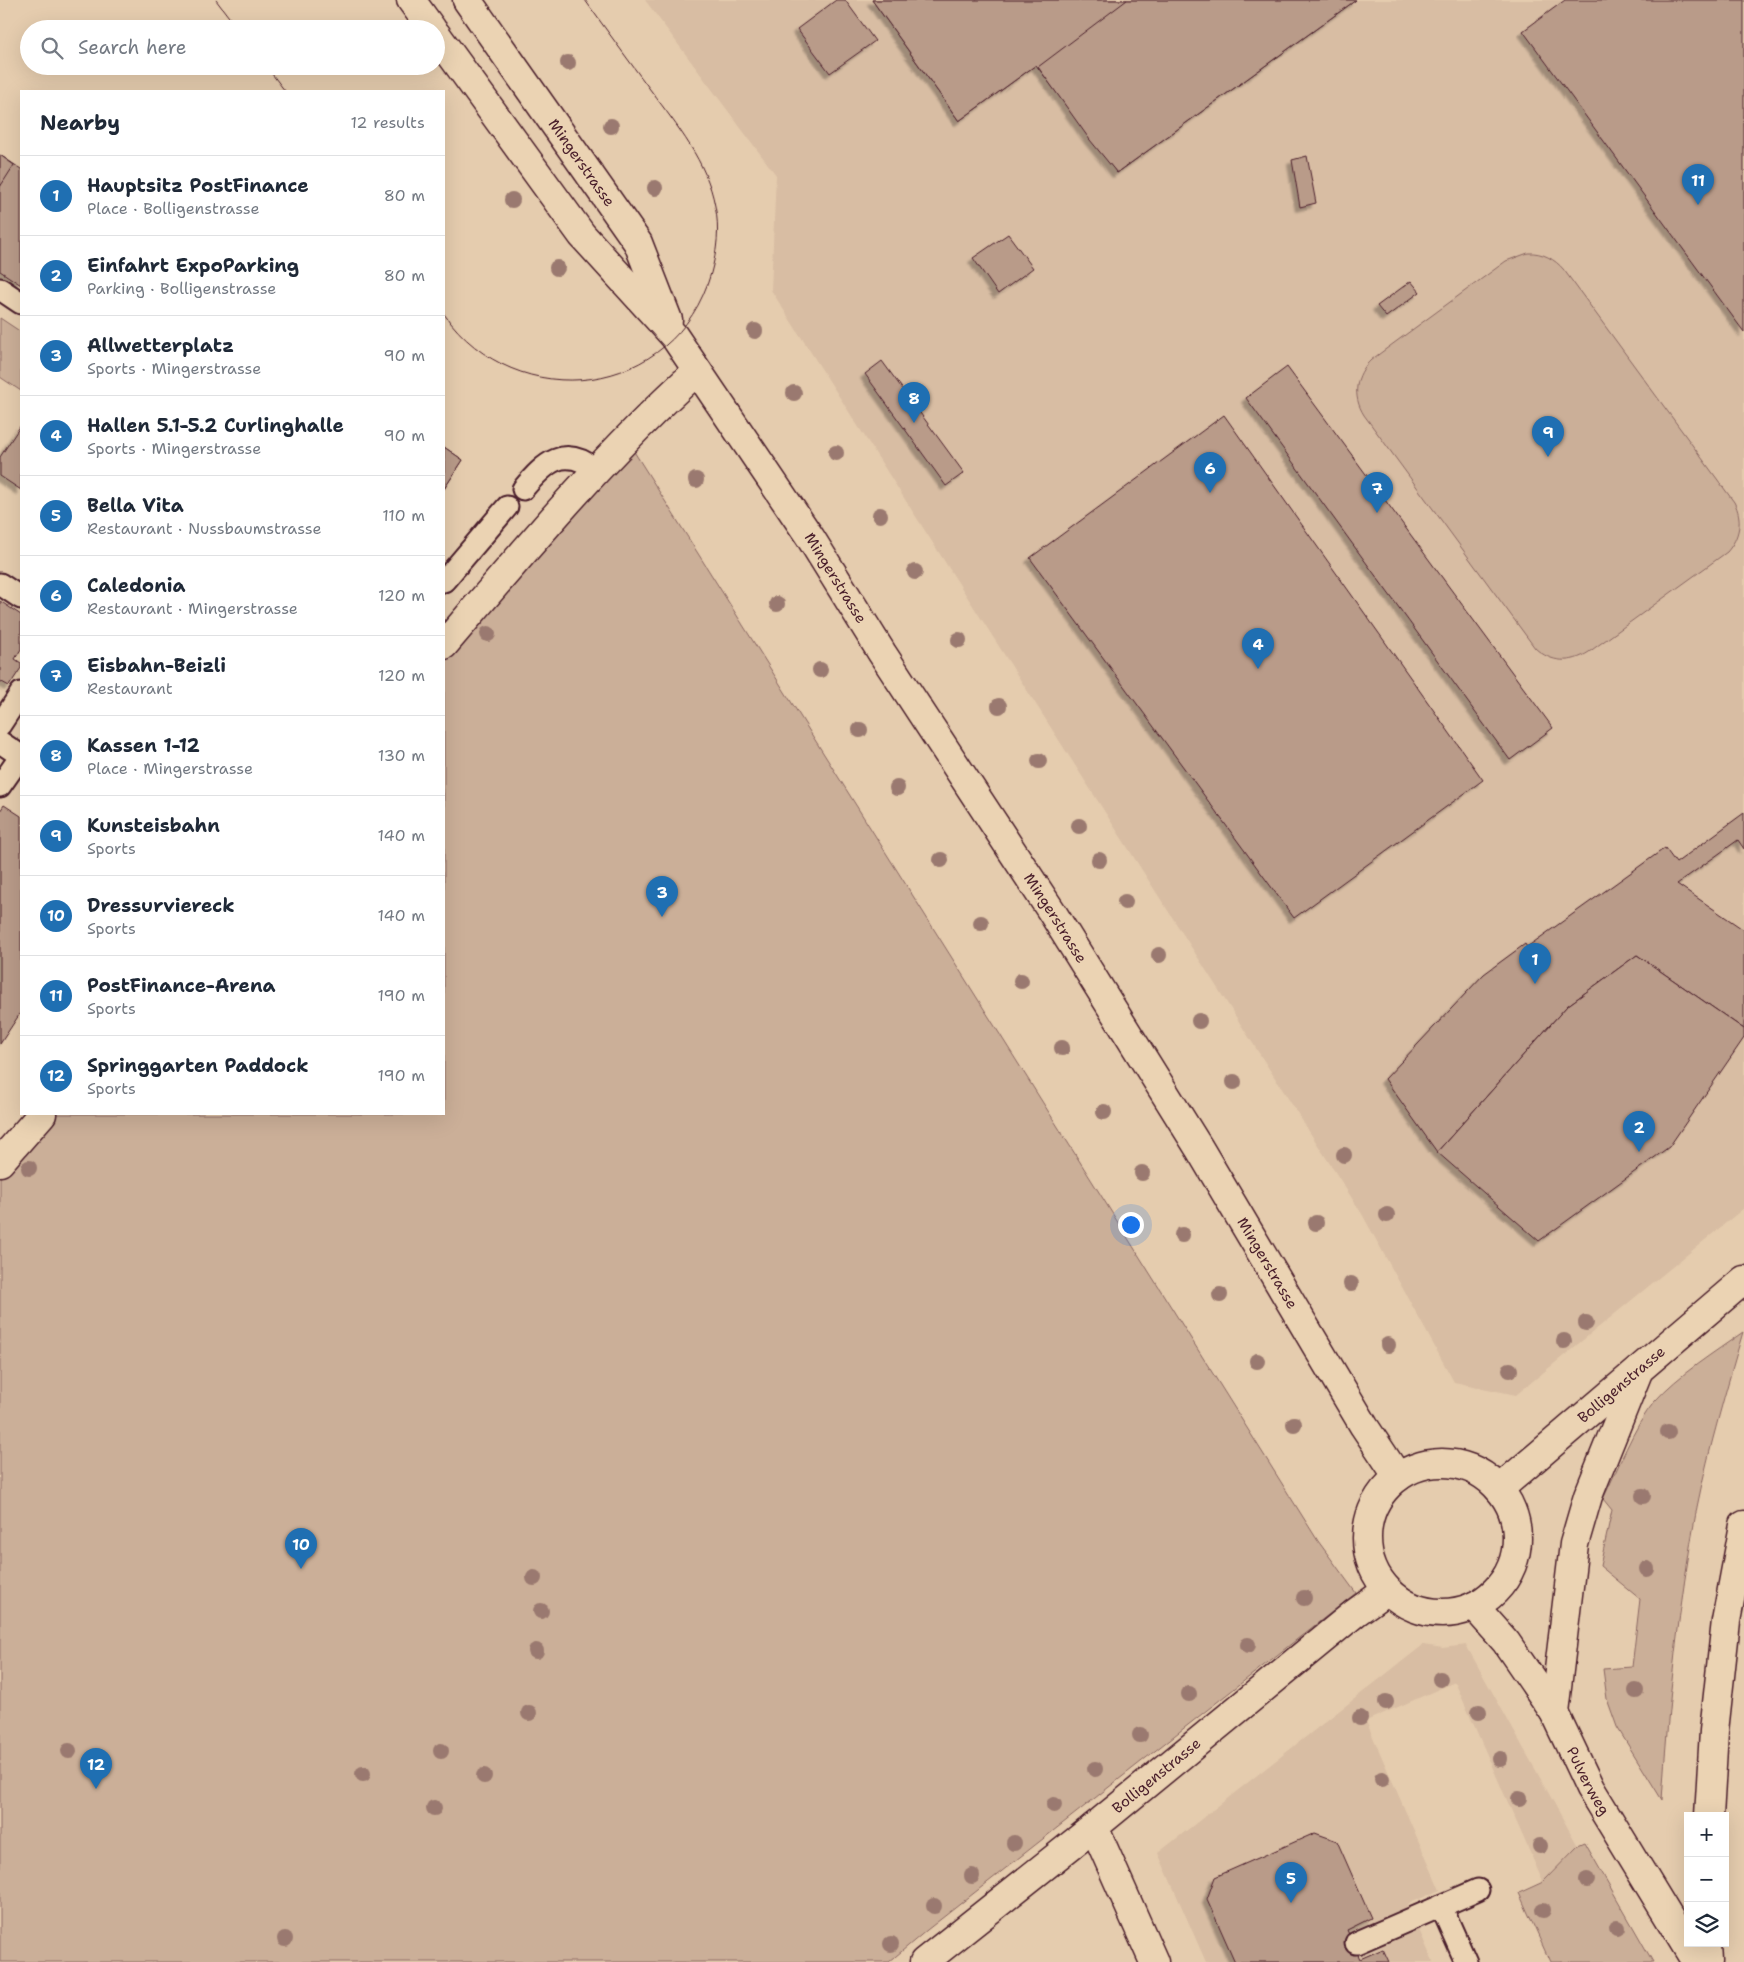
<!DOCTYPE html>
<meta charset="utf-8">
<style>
:root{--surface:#fff;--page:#f2f2f3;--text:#1f2937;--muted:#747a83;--line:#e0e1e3;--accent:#1f6fb2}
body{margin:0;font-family:"Shantell Sans",sans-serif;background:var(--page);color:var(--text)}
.controls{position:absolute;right:15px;bottom:15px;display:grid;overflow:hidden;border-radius:0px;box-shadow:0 5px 20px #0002}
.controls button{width:45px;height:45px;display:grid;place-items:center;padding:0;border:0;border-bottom:1px solid var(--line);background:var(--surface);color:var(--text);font:25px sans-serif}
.you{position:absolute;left:1130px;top:1224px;width:18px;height:18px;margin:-12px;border:4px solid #fff;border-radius:50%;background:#1a73e8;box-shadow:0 0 0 8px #1a73e833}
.badge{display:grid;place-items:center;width:32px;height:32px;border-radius:50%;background:var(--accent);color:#fff;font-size:16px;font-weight:700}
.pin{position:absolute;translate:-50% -41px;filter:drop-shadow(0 1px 2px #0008)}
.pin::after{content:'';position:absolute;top:26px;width:18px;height:15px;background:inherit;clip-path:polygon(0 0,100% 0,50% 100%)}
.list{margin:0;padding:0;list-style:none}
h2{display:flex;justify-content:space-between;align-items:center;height:65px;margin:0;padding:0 20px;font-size:21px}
h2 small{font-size:16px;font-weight:400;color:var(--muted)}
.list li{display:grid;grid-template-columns:32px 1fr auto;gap:15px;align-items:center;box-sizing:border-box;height:80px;padding:0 20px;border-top:1px solid var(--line)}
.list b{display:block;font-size:19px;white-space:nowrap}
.list p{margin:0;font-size:16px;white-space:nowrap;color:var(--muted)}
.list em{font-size:16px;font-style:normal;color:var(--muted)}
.icon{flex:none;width:28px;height:28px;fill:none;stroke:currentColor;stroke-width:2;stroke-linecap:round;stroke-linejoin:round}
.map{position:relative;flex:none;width:1744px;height:1962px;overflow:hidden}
.search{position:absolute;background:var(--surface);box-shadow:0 5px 20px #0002;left:20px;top:20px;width:425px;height:55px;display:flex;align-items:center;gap:12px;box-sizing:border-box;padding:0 18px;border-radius:28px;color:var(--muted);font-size:19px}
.panel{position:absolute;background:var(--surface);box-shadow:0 5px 20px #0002;left:20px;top:90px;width:425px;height:1025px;border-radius:0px}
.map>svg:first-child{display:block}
.built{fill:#d8bda3}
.green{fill:#cbaf98;stroke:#8a6762}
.building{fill:#b99b89;stroke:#4a1f2b;filter:url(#shadow)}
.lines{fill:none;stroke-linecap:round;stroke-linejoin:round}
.service-casing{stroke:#4a1f2b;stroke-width:25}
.minor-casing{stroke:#4a1f2b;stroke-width:31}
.secondary-casing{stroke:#4a1f2b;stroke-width:31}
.motorway-casing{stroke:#4a1f2b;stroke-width:31}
.service{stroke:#ebd3b3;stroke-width:21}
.minor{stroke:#ebd3b3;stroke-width:28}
.secondary{stroke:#ebd3b3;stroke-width:28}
.motorway{stroke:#ebd3b3;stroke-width:28}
.tram{stroke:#4a1f2b;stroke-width:1}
.tree{fill:#9a796f}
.labels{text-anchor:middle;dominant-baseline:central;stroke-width:4;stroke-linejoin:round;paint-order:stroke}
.street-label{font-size:15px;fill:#4a1f2b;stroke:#ebd3b3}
</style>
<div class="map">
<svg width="1744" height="1962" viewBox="0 0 1744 1962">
<defs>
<filter id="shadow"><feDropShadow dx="-4.5" dy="4.5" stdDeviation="1" flood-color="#0004"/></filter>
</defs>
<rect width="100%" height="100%" fill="#e5ccae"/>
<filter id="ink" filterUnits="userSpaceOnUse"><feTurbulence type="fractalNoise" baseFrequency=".02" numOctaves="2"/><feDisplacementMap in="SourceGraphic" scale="10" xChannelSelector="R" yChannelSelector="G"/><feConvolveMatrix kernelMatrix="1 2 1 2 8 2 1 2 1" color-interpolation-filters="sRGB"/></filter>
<g filter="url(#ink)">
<g class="built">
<polygon points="645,0 1744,0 1744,1208 1516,1395 1454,1382 1362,1214 771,290 776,175"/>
<polygon points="1423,1645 1443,1648 1466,1645 1578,1846 1543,1882 1455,1682 1366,1721 1440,1890 1408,1904 1433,1962 1206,1962 1158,1853"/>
</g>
<g class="green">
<path d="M1528,253C1542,252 1555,259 1564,270L1734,502C1743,519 1740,537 1727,552L1589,652C1571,664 1551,663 1535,648L1364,415C1352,396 1355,375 1371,360L1506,261Z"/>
<polygon points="0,318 21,332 21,391 0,377"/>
<polygon points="628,442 1318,1541 1356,1593 927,1930 889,1962 0,1962 0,1169 47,1114 444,1114 444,652"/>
<path d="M1743,1332C1726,1390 1709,1448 1697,1507C1679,1604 1668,1702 1662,1800L1617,1727L1607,1699L1603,1669L1632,1667L1640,1599L1600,1566L1612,1510L1603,1499C1618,1469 1633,1427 1655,1401C1678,1375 1715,1352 1743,1332Z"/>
<polygon points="1585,1843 1653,1962 1550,1962 1519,1893 1543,1882 1578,1846"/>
</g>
<g class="building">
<polygon points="836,0 845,0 875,41 830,73 797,29"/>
<polygon points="872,0 1127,0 1038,67 1036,65 959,121"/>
<polygon points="872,0 1356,0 1117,173 1036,65 959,121"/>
<polygon points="1127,0 1356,0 1117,173 1090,140 1038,67"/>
<polygon points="1565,0 1744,0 1744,332 1523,31"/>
<polygon points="0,155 21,169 21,285 0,271"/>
<polygon points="0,155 14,165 0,187"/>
<polygon points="1307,156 1316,203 1300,207 1292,160"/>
<polygon points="1008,234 1033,268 998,294 973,258"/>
<polygon points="1411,281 1420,292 1386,317 1377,306"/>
<polygon points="882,361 964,473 946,486 865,374"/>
<polygon points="1287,367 1553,728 1510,760 1246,398"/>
<polygon points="1224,415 1483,780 1294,918 1030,558"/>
<polygon points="21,425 21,490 0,476 0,457"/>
<polygon points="444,447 463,460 444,489"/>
<polygon points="444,447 463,460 444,489"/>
<polygon points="0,601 21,615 21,649 15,659 21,663 21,668 9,686 0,681"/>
<polygon points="4,805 21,816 21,1012 0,1044 0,811"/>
<polygon points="1744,813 1744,849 1738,840 1677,884 1744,930 1744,1029 1637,955 1567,1006 1437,1152 1385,1079 1484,974 1525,944 1527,947 1665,848 1676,863"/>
<polygon points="1637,955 1744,1029 1744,1038 1669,1147 1539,1241 1437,1152 1567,1006"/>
<polygon points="1315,1833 1337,1841 1371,1918 1347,1930 1360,1959 1383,1949 1389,1962 1235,1962 1207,1899 1215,1877"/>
</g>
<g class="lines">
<g class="service-casing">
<g id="service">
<polyline points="0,289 21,303"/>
<path d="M523,489C545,463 564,444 596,470"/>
<polyline points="444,581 507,507"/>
<polyline points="0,584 21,598"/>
<polyline points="0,725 21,693"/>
<polyline points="0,742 21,756"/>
<polyline points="0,786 21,756"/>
<polyline points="1441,1906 1466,1962"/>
<polyline points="1356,1943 1478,1890"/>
</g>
</g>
<g class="minor-casing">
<g id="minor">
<path d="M444,645C525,550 604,455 697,371"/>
<polyline points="0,1162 42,1114"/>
<path id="s1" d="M1474,1606L1506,1642L1554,1712L1590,1788L1696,1962"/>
<polyline points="1094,1827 1154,1962"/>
<path id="s2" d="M924,1962L1094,1827L1355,1613L1387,1590"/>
</g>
</g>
<g class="secondary-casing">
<g id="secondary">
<polyline points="411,0 432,29"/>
<path id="s3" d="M467,0L638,243L668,320"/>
<path id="s4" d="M436,34L582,235L674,336L810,537L882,653L1052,912L1199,1148L1364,1426L1398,1477"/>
<circle cx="1442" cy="1538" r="75"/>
<path id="s5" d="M1499,1489L1744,1280"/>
<polyline points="1554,1712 1574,1544 1588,1496 1638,1372"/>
</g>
</g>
<g class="motorway-casing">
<g id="motorway">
<polyline points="1709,1816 1714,1731 1726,1621 1744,1525"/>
<polyline points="1706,1943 1707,1962"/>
</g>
</g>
<use href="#service" class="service"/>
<use href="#minor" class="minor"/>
<use href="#secondary" class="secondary"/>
<use href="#motorway" class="motorway"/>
<g class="tram">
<polyline points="216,0 238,29"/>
<polyline points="266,66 285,91"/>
<path d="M444,314C516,417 676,397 711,273C717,251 720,228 715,206C707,162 677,126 652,92C629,61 607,31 585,0"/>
</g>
</g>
<g class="tree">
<circle cx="568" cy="63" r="8"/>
<circle cx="611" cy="126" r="8"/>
<circle cx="655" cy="188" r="8"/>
<circle cx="512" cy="200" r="8"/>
<circle cx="557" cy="268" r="8"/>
<circle cx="755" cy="331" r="8"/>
<circle cx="794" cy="393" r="8"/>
<circle cx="836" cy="453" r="8"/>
<circle cx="696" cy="480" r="8"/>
<circle cx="880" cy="515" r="8"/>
<circle cx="915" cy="572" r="8"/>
<circle cx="777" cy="604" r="8"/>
<circle cx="488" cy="634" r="8"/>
<circle cx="959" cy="640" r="8"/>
<circle cx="820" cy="670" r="8"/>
<circle cx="999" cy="706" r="8"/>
<circle cx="860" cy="730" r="8"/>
<circle cx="1039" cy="761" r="8"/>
<circle cx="897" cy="788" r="8"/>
<circle cx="1079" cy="826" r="8"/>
<circle cx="941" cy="860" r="8"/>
<circle cx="1099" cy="860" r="8"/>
<circle cx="1125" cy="902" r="8"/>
<circle cx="981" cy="923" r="8"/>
<circle cx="1159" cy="955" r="8"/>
<circle cx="1021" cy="981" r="8"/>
<circle cx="1199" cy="1021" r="8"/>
<circle cx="1062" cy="1048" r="8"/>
<circle cx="1234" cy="1082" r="8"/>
<circle cx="1104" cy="1112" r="8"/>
<circle cx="1344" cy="1155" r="8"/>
<circle cx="29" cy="1168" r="8"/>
<circle cx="1142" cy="1173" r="8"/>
<circle cx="1387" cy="1215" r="8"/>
<circle cx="1316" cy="1223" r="8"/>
<circle cx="1182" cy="1235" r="8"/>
<circle cx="1351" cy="1284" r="8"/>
<circle cx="1220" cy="1295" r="8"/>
<circle cx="1586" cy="1323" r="8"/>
<circle cx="1564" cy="1341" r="8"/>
<circle cx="1388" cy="1345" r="8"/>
<circle cx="1257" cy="1361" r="8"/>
<circle cx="1510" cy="1370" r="8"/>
<circle cx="1294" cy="1424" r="8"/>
<circle cx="1668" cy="1432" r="8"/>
<circle cx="1643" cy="1496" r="8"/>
<circle cx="1647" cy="1569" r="8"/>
<circle cx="534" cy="1578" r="8"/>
<circle cx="1304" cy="1598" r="8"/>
<circle cx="541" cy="1611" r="8"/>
<circle cx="1248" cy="1645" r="8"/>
<circle cx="536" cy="1651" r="8"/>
<circle cx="1440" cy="1679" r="8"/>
<circle cx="1636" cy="1691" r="8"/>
<circle cx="1189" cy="1694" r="8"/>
<circle cx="1386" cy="1702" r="8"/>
<circle cx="1479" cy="1712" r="8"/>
<circle cx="529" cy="1713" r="8"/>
<circle cx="1360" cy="1718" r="8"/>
<circle cx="1140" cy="1735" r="8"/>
<circle cx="69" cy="1751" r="8"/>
<circle cx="441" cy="1751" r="8"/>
<circle cx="1500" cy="1759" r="8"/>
<circle cx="1095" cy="1769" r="8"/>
<circle cx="363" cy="1774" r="8"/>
<circle cx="484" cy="1776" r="8"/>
<circle cx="1382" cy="1779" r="8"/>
<circle cx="1519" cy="1799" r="8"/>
<circle cx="1054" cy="1805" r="8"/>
<circle cx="434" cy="1808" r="8"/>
<circle cx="1014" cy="1843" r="8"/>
<circle cx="1540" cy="1846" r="8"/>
<circle cx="972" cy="1876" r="8"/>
<circle cx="1587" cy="1880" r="8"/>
<circle cx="934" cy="1906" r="8"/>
<circle cx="1543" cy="1910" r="8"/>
<circle cx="1617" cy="1928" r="8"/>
<circle cx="285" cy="1939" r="8"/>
<circle cx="891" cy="1944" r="8"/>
</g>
</g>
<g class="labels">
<g class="street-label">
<text stroke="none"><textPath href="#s3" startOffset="199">Mingerstrasse</textPath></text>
<text stroke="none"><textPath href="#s4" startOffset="676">Mingerstrasse</textPath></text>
<text stroke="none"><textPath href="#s4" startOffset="1081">Mingerstrasse</textPath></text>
<text stroke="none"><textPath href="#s4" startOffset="1486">Mingerstrasse</textPath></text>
<text stroke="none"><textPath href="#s5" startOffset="161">Bolligenstrasse</textPath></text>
<text stroke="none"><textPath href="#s2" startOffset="298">Bolligenstrasse</textPath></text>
<text stroke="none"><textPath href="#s1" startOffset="210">Pulverweg</textPath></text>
</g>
</g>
</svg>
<div class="controls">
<button>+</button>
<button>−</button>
<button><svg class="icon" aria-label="layers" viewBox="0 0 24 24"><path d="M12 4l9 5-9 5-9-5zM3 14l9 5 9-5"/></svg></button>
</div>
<div class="you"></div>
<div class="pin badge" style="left:1535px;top:984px">1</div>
<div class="pin badge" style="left:1639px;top:1152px">2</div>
<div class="pin badge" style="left:662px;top:917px">3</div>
<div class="pin badge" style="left:1258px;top:669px">4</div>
<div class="pin badge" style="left:1291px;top:1903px">5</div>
<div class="pin badge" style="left:1210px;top:493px">6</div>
<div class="pin badge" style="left:1377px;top:513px">7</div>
<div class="pin badge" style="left:914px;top:423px">8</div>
<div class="pin badge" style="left:1548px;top:457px">9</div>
<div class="pin badge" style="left:301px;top:1569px">10</div>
<div class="pin badge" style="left:1698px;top:205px">11</div>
<div class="pin badge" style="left:96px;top:1789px">12</div>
<div class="search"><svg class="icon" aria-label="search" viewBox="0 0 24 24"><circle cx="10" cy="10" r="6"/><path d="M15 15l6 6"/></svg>Search here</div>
<section class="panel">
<h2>Nearby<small>12 results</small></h2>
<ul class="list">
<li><span class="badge">1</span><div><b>Hauptsitz PostFinance</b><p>Place · Bolligenstrasse</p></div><em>80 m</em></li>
<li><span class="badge">2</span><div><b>Einfahrt ExpoParking</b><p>Parking · Bolligenstrasse</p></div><em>80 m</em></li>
<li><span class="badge">3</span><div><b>Allwetterplatz</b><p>Sports · Mingerstrasse</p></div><em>90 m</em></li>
<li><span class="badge">4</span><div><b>Hallen 5.1-5.2 Curlinghalle</b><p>Sports · Mingerstrasse</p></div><em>90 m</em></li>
<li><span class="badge">5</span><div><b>Bella Vita</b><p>Restaurant · Nussbaumstrasse</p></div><em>110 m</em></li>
<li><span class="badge">6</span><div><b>Caledonia</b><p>Restaurant · Mingerstrasse</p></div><em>120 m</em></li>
<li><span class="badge">7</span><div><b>Eisbahn-Beizli</b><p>Restaurant</p></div><em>120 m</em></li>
<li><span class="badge">8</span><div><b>Kassen 1-12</b><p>Place · Mingerstrasse</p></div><em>130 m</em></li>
<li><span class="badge">9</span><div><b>Kunsteisbahn</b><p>Sports</p></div><em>140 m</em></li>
<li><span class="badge">10</span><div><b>Dressurviereck</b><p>Sports</p></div><em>140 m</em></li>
<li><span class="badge">11</span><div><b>PostFinance-Arena</b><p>Sports</p></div><em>190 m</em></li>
<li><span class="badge">12</span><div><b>Springgarten Paddock</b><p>Sports</p></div><em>190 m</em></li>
</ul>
</section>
</div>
